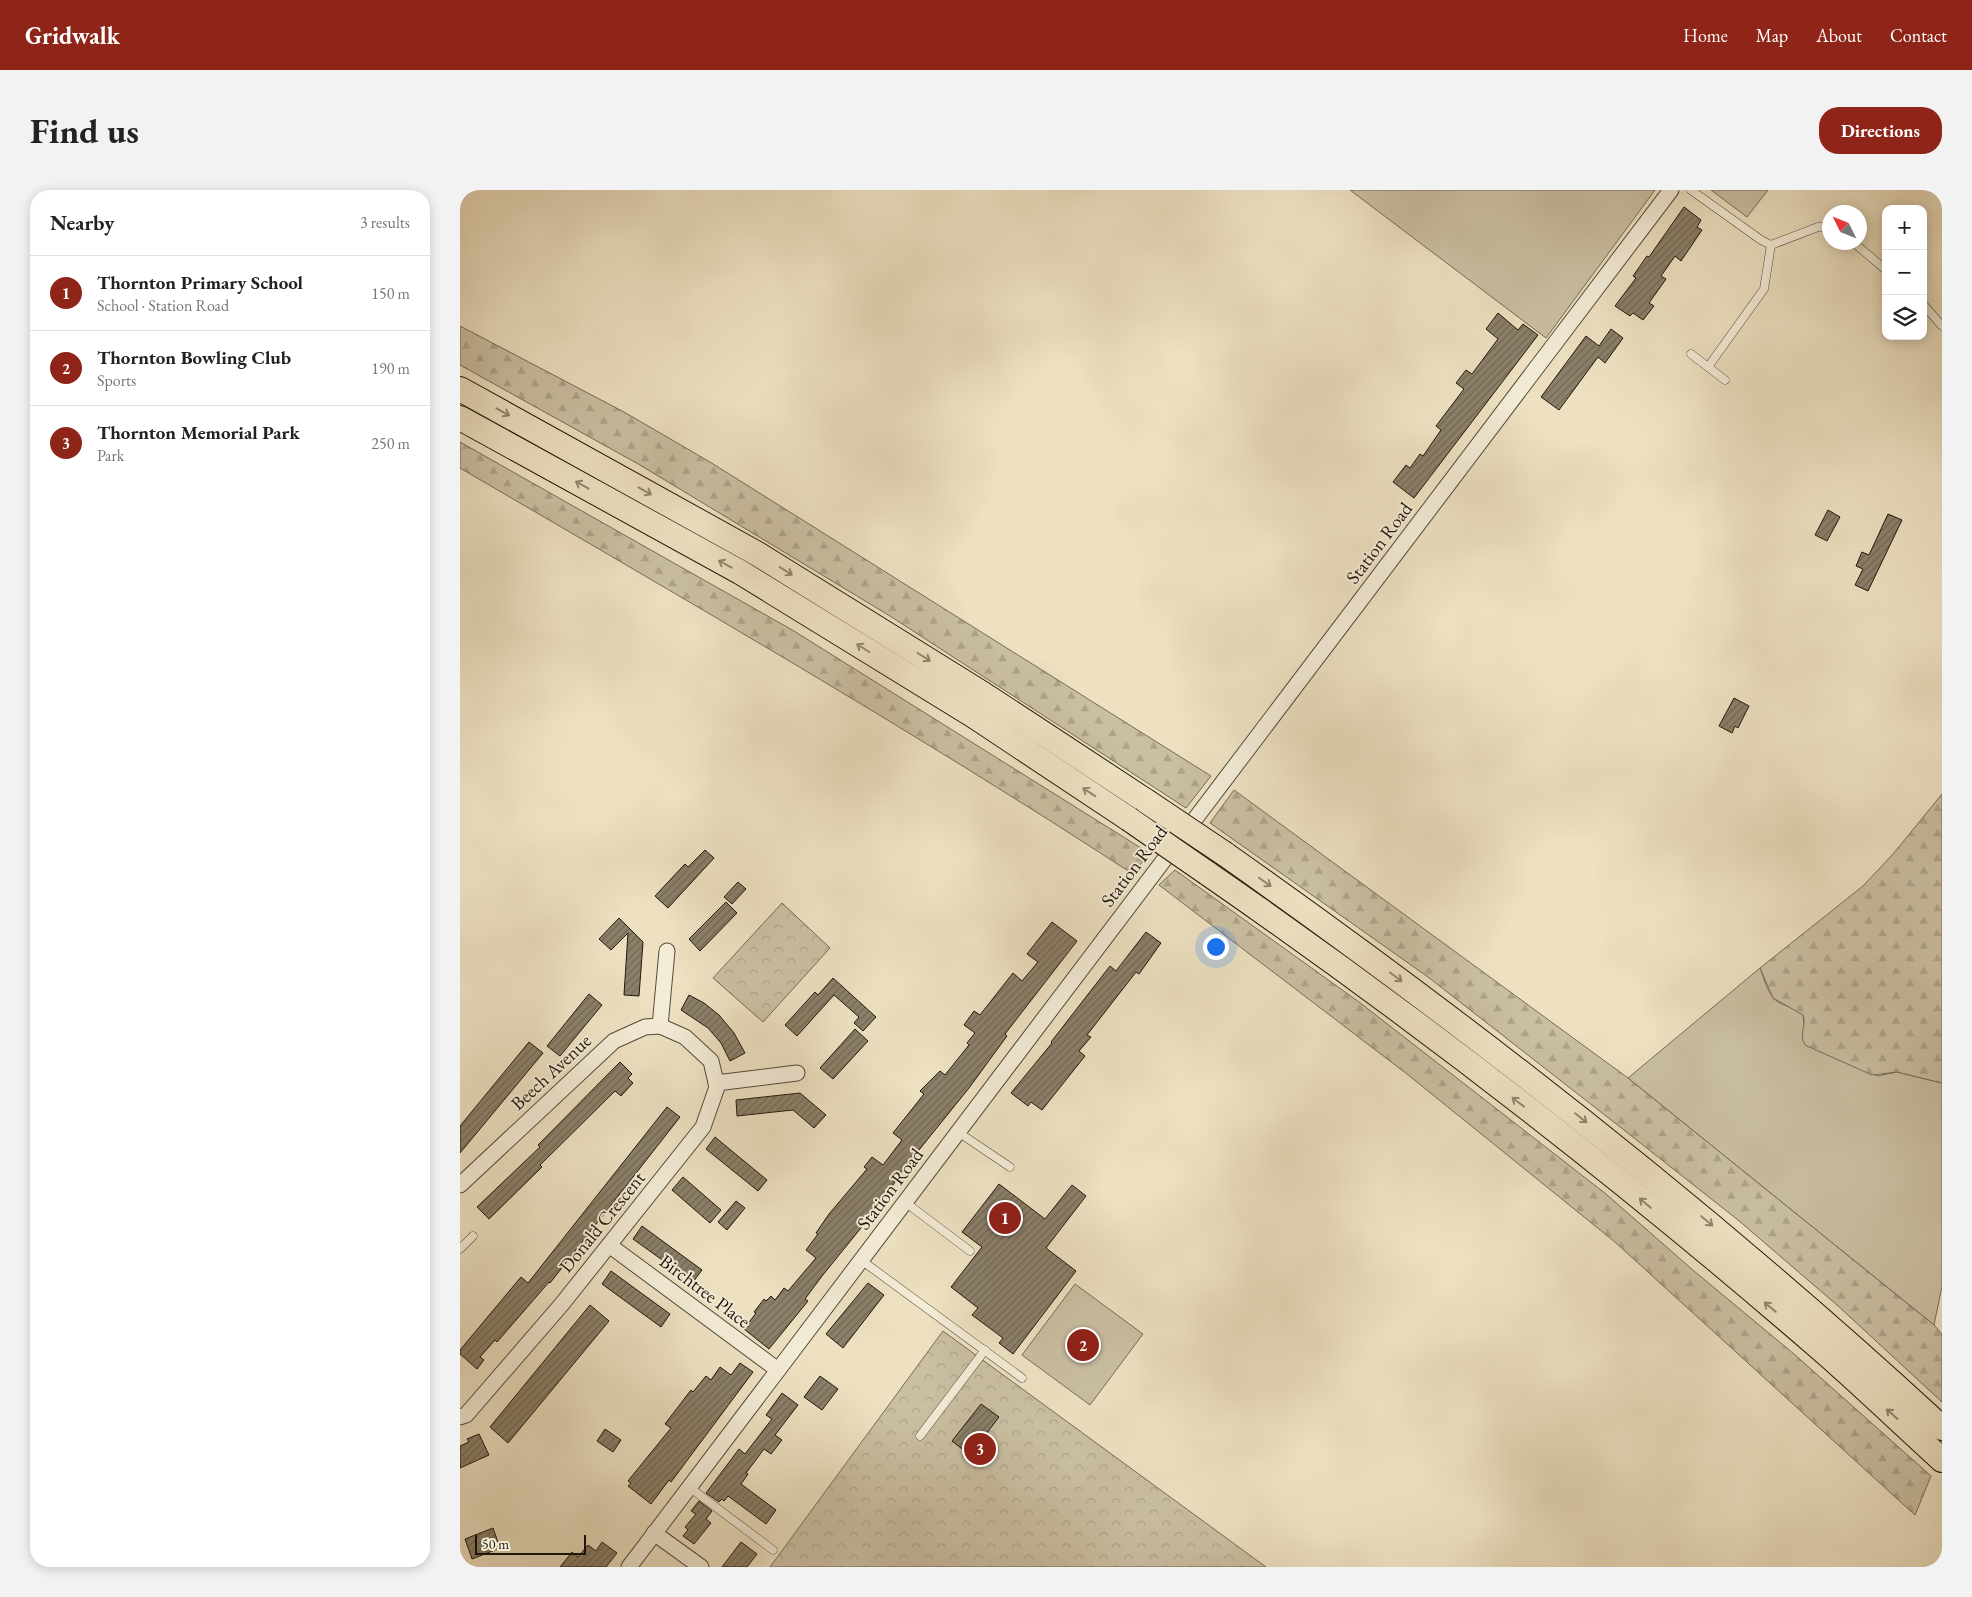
<!DOCTYPE html>
<meta charset="utf-8">
<style>
:root{--surface:#fff;--page:#f2f2f2;--text:#222;--muted:#767676;--line:#e0e0e0;--accent:#8f2418}
body{margin:0;font-family:"EB Garamond",serif;background:var(--page);color:var(--text)}
.controls{position:absolute;right:15px;top:15px;display:grid;overflow:hidden;border-radius:10px;box-shadow:0 2px 12px #0003}
.controls button{width:45px;height:45px;display:grid;place-items:center;padding:0;border:0;border-bottom:1px solid var(--line);background:var(--surface);color:var(--text);font:25px sans-serif}
.compass{position:absolute;left:1362px;top:15px;width:45px;height:45px;border-radius:50%;background:var(--surface);box-shadow:0 2px 12px #0003;rotate:313deg}
.scale{position:absolute;left:15px;bottom:12px;width:111px;box-sizing:border-box;padding-left:5px;border:2px solid #20170b;border-top:0;font-size:14px;line-height:18px;white-space:nowrap;color:#20170b;-webkit-text-stroke:4px #f3ecd7;paint-order:stroke}
.you{position:absolute;left:755px;top:756px;width:18px;height:18px;margin:-12px;border:4px solid #fff;border-radius:50%;background:#1a73e8;box-shadow:0 0 0 8px #1a73e833}
.badge{display:grid;place-items:center;width:32px;height:32px;border-radius:50%;background:var(--accent);color:#fff;font-size:16px;font-weight:700}
.pin{position:absolute;translate:-50% -50%;border:2px solid #fff;box-shadow:0 1px 5px #0006}
.list{margin:0;padding:0;list-style:none}
h2{display:flex;justify-content:space-between;align-items:center;height:65px;margin:0;padding:0 20px;font-size:21px}
h2 small{font-size:16px;font-weight:400;color:var(--muted)}
.list li{display:grid;grid-template-columns:32px 1fr auto;gap:15px;align-items:center;box-sizing:border-box;height:75px;padding:0 20px;border-top:1px solid var(--line)}
.list b{display:block;font-size:19px;white-space:nowrap}
.list p{margin:0;font-size:16px;white-space:nowrap;color:var(--muted)}
.list em{font-size:16px;font-style:normal;color:var(--muted)}
.icon{flex:none;width:28px;height:28px;fill:none;stroke:currentColor;stroke-width:2;stroke-linecap:round;stroke-linejoin:round}
.map{position:relative;flex:none;width:1482px;height:1377px;overflow:hidden;border-radius:20px}
header{display:flex;align-items:center;gap:30px;box-sizing:border-box;height:70px;padding:0 25px;background:var(--accent);color:#fff}
header strong{font-size:24px}
nav{display:flex;gap:28px;margin-inline-start:auto;font-size:18px}
.intro{display:flex;align-items:center;justify-content:space-between;box-sizing:border-box;height:120px;padding:0 30px}
h1{margin:0;font-size:35px}
.button{padding:12px 22px;border-radius:20px;background:var(--accent);color:#fff;font-size:18px;font-weight:700}
main{display:flex;gap:30px;padding:0 30px}
aside{flex:1;background:var(--surface);border-radius:20px;box-shadow:0 2px 12px #0003}
.map>svg:first-child{display:block}
.grass{fill:#cabfa3;stroke:#756b57}
.forest{fill:url(#forest-firs);stroke:#756b57}
.park{fill:url(#park-crowns);stroke:#756b57}
.building{fill:url(#building-hatch);stroke:#20170b}
.lines{fill:none;stroke-linecap:round;stroke-linejoin:round}
.service-casing{stroke:#534a39;stroke-width:9}
.minor-casing{stroke:#534a39;stroke-width:17}
.trunk-casing{stroke:#20170b;stroke-width:26}
.service{stroke:#f3ecd7;stroke-width:8}
.minor{stroke:#f3ecd7;stroke-width:15}
.trunk{stroke:#ede1c2;stroke-width:24}
.trunk-bridge-casing{stroke:#20170b;stroke-width:26;stroke-linecap:butt}
.trunk-bridge{stroke:#ede1c2;stroke-width:24}
.oneway{stroke:#918670}
.labels{text-anchor:middle;dominant-baseline:central;stroke-width:4;stroke-linejoin:round;paint-order:stroke}
.street-label{font-size:19px;fill:#20170b;stroke:#f3ecd7}
</style>
<header>
<strong>Gridwalk</strong>
<nav><a>Home</a><a>Map</a><a>About</a><a>Contact</a></nav>
</header>
<div class="intro"><h1>Find us</h1><a class="button">Directions</a></div>
<main>
<aside>
<h2>Nearby<small>3 results</small></h2>
<ul class="list">
<li><span class="badge">1</span><div><b>Thornton Primary School</b><p>School · Station Road</p></div><em>150 m</em></li>
<li><span class="badge">2</span><div><b>Thornton Bowling Club</b><p>Sports</p></div><em>190 m</em></li>
<li><span class="badge">3</span><div><b>Thornton Memorial Park</b><p>Park</p></div><em>250 m</em></li>
</ul>
</aside>
<div class="map">
<svg width="1482" height="1377" viewBox="0 0 1482 1377">
<defs>
<pattern id="forest-firs" width="22" height="20" patternUnits="userSpaceOnUse" patternTransform="scale(1.25)"><rect width="22" height="20" fill="#cabfa3"/><path d="M5 1l3.5 6h-7zM16 11l3.5 6h-7z" fill="#ada38b"/></pattern>
<pattern id="park-crowns" width="20" height="18" patternUnits="userSpaceOnUse" patternTransform="scale(1.25)"><rect width="20" height="18" fill="#cabfa3"/><path d="M2 6a3 3 0 1 1 6 0M12 15a3 3 0 1 1 6 0" fill="none" stroke="#ada38b"/></pattern>
<pattern id="building-hatch" width="6" height="6" patternUnits="userSpaceOnUse" patternTransform="scale(1.25)"><rect width="6" height="6" fill="#8b806a"/><path d="M-1 1l2-2M0 6l6-6M5 7l2-2" fill="none" stroke="#716855"/></pattern>
</defs>
<rect width="100%" height="100%" fill="#ede1c2"/>
<filter id="stains"><feTurbulence type="fractalNoise" baseFrequency=".004" numOctaves="4"/><feColorMatrix values="0 0 0 0 .2 0 0 0 0 .09 0 0 0 0 .02 0 0 0 .5 -.17"/></filter>
<radialGradient id="worn" r=".72"><stop offset=".6" stop-color="#630" stop-opacity="0"/><stop offset="1" stop-color="#630" stop-opacity=".3"/></radialGradient>
<g class="grass">
<polygon points="890,0 1195,0 1086,148"/>
<polygon points="1251,0 1308,0 1287,27"/>
<path d="M1300,778C1304,788 1308,806 1318,812C1327,817 1336,818 1343,825L1344,834L1417,886L1437,882L1482,893V1096L1474,1135L1168,888Z"/>
<polygon points="615,1094 683,1144 630,1215 562,1165"/>
</g>
<g class="forest">
<polygon points="0,136 164,222 250,272 751,586 726,618 430,426 180,275 0,175"/>
<path d="M0,252L334,441L689,663L673,684C454,541 226,410 0,278Z"/>
<polygon points="774,600 1168,888 1474,1135 1482,1144 1482,1212 1377,1115 1278,1030 1169,944 968,787 750,633"/>
<path d="M1482,604V893L1437,882L1412,885L1345,855C1338,845 1347,836 1343,825L1313,808L1300,778L1403,696L1434,663Z"/>
<polygon points="715,680 899,812 1146,1004 1234,1081 1334,1164 1471,1286 1455,1325 1155,1052 947,884 699,695"/>
</g>
<g class="park">
<polygon points="322,713 370,758 303,832 253,788"/>
<polygon points="483,1141 806,1377 310,1377"/>
</g>
<g class="building">
<polygon points="1224,17 1241,30 1237,37 1242,40 1221,71 1215,66 1201,86 1206,89 1189,113 1194,116 1183,130 1173,123 1170,126 1155,116 1176,88 1173,86 1187,66 1189,67"/>
<polygon points="1038,123 1058,140 1063,134 1078,145 954,308 933,292 946,275 950,278 960,264 963,266 981,240 976,236 1004,199 996,193 1006,180 1012,184 1038,149 1026,139"/>
<polygon points="1151,139 1163,148 1145,173 1138,167 1099,220 1081,207 1126,146 1139,156"/>
<polygon points="1368,320 1380,327 1367,351 1355,345"/>
<polygon points="1428,324 1442,330 1408,401 1395,395 1403,379 1396,376 1402,362 1409,365"/>
<polygon points="1274,508 1289,516 1278,538 1275,536 1272,543 1259,536"/>
<polygon points="245,660 254,668 208,718 195,706 225,674 228,677"/>
<polygon points="278,692 286,699 272,714 264,707"/>
<polygon points="266,712 277,723 240,761 229,749"/>
<polygon points="159,728 183,752 179,806 164,805 168,743 151,760 139,749"/>
<polygon points="592,732 617,751 545,844 547,846 509,898 434,991 435,992 418,1017 362,1086 345,1109 348,1111 309,1159 284,1139 296,1123 294,1122 304,1109 306,1111 311,1106 315,1110 324,1098 328,1101 356,1068 346,1060 358,1044 356,1043 369,1024 407,979 404,977 412,967 423,975 442,950 433,943 464,904 460,901 480,881 485,885 509,855 507,853 515,843 504,835 514,821 520,825 553,783 562,791 578,772 567,764"/>
<polygon points="686,742 701,753 679,784 676,782 627,845 631,847 619,861 625,866 582,920 571,912 568,916 551,903 592,853 591,852 650,776 656,781"/>
<polygon points="373,788 416,827 403,841 394,833 399,827 374,805 337,846 325,835 355,802 358,805"/>
<polygon points="129,804 142,815 100,866 87,856"/>
<polygon points="229,805 244,813 259,825 274,843 285,863 270,871 261,853 248,838 221,820"/>
<polygon points="395,839 408,851 373,889 360,878"/>
<polygon points="69,852 83,863 0,963 0,936"/>
<polygon points="160,872 172,884 168,888 173,893 161,906 155,901 80,975 82,977 29,1029 17,1017 80,957 78,955"/>
<polygon points="340,903 366,925 354,938 333,920 277,926 276,910"/>
<polygon points="207,917 220,927 90,1093 89,1092 37,1152 35,1150 20,1167 24,1170 17,1179 0,1164 0,1160 61,1087 68,1093"/>
<polygon points="255,947 307,990 298,1001 246,959"/>
<polygon points="223,987 261,1020 250,1033 212,1000"/>
<polygon points="539,994 585,1029 612,995 626,1006 586,1058 616,1081 553,1164 539,1153 543,1148 512,1125 518,1118 491,1097 522,1057 502,1042"/>
<polygon points="276,1011 285,1018 267,1040 258,1032"/>
<polygon points="182,1036 242,1080 233,1092 173,1049"/>
<polygon points="151,1081 210,1124 201,1137 142,1094"/>
<polygon points="408,1093 424,1105 383,1158 366,1144"/>
<polygon points="130,1115 149,1131 48,1253 30,1237"/>
<polygon points="280,1173 293,1182 211,1292 209,1290 191,1314 168,1296 171,1293 168,1291 211,1238 205,1234 231,1200 233,1202 246,1186 251,1190 260,1177 271,1185"/>
<polygon points="360,1186 378,1199 362,1220 344,1207"/>
<polygon points="322,1203 338,1215 315,1245 322,1250 311,1264 304,1259 286,1283 288,1284 281,1294 316,1320 306,1334 268,1306 264,1311 262,1309 259,1312 246,1303 279,1259 285,1264 312,1229 306,1225"/>
<polygon points="521,1214 539,1227 510,1265 492,1251"/>
<polygon points="145,1239 161,1250 153,1262 137,1251"/>
<polygon points="19,1244 29,1265 0,1278 0,1256 9,1252 7,1249"/>
<polygon points="239,1311 252,1321 246,1329 251,1333 234,1354 223,1346 228,1340 225,1337 236,1324 231,1321"/>
<polygon points="33,1338 40,1358 12,1369 5,1349"/>
<polygon points="142,1352 157,1363 146,1377 100,1377 112,1362 118,1367 128,1355 136,1361"/>
<polygon points="281,1352 297,1364 287,1377 262,1377"/>
</g>
<g class="lines">
<g class="service-casing">
<g id="service">
<polyline points="1231,0 1301,50 1311,55 1358,37 1370,37"/>
<polyline points="1393,52 1426,80"/>
<polyline points="1463,114 1482,136"/>
<polyline points="1231,164 1265,190"/>
<polyline points="1248,177 1304,99 1311,55"/>
<polyline points="498,942 550,977"/>
<polyline points="445,1012 510,1061"/>
<polyline points="0,1059 13,1046"/>
<polyline points="401,1070 562,1188"/>
<polyline points="460,1246 525,1160"/>
<polyline points="229,1297 313,1360"/>
</g>
</g>
<g class="minor-casing">
<g id="minor">
<polyline points="200,836 207,761"/>
<polyline points="256,893 337,883"/>
<polyline points="0,995 154,851 185,837 200,836 225,847 251,871 257,897 243,937 102,1114 6,1225 0,1227"/>
<polyline points="149,1055 318,1180"/>
<polyline points="194,1343 241,1377"/>
<polyline points="169,1377 1211,0"/>
</g>
</g>
<g class="trunk-casing">
<g id="trunk">
<polyline points="0,199 296,363 523,504 686,611"/>
<polyline points="0,228 280,382 514,526 669,629"/>
<path d="M765,664C1016,841 1257,1030 1482,1238"/>
<path d="M747,683C958,829 1162,987 1356,1155C1399,1192 1440,1232 1482,1270"/>
</g>
</g>
<use href="#service" class="service"/>
<use href="#minor" class="minor"/>
<use href="#trunk" class="trunk"/>
<g class="trunk-bridge-casing">
<g id="trunk-bridge">
<polyline points="686,611 765,664"/>
<polyline points="669,629 747,683"/>
</g>
</g>
<use href="#trunk-bridge" class="trunk-bridge"/>
</g>
<defs><path id="oneway-shaft" d="M-6 0H5M1.5-3L5.5 0L1.5 3" fill="none" stroke-width="1.6" stroke-linecap="round" stroke-linejoin="round" transform="scale(1.25)"/></defs>
<g class="oneway">
<use href="#oneway-shaft" transform="translate(43 222) rotate(29)"/>
<use href="#oneway-shaft" transform="translate(122 295) rotate(-151)"/>
<use href="#oneway-shaft" transform="translate(185 301) rotate(29)"/>
<use href="#oneway-shaft" transform="translate(265 374) rotate(-151)"/>
<use href="#oneway-shaft" transform="translate(326 381) rotate(32)"/>
<use href="#oneway-shaft" transform="translate(403 458) rotate(-148)"/>
<use href="#oneway-shaft" transform="translate(464 467) rotate(32)"/>
<use href="#oneway-shaft" transform="translate(629 602) rotate(-147)"/>
<use href="#oneway-shaft" transform="translate(805 692) rotate(35)"/>
<use href="#oneway-shaft" transform="translate(936 787) rotate(37)"/>
<use href="#oneway-shaft" transform="translate(1058 912) rotate(-143)"/>
<use href="#oneway-shaft" transform="translate(1121 928) rotate(39)"/>
<use href="#oneway-shaft" transform="translate(1185 1013) rotate(-140)"/>
<use href="#oneway-shaft" transform="translate(1247 1031) rotate(40)"/>
<use href="#oneway-shaft" transform="translate(1310 1117) rotate(-140)"/>
<use href="#oneway-shaft" transform="translate(1432 1224) rotate(-138)"/>
</g>
<g class="labels">
<g class="street-label">
<text transform="translate(919 353) rotate(-53)">Station Road</text>
<text transform="translate(674 676) rotate(-53)">Station Road</text>
<text transform="translate(91 882) rotate(-43)">Beech Avenue</text>
<text transform="translate(430 999) rotate(-53)">Station Road</text>
<text transform="translate(142 1032) rotate(-51)">Donald Crescent</text>
<text transform="translate(245 1101) rotate(37)">Birchtree Place</text>
</g>
</g>
<rect width="100%" height="100%" filter="url(#stains)"/>
<rect width="100%" height="100%" fill="url(#worn)"/>
</svg>
<div class="controls">
<button>+</button>
<button>−</button>
<button><svg class="icon" aria-label="layers" viewBox="0 0 24 24"><path d="M12 4l9 5-9 5-9-5zM3 14l9 5 9-5"/></svg></button>
</div>
<svg class="compass" viewBox="-18 -18 36 36"><path d="M0-13l5 13h-10z" fill="#e53935"/><path d="M0 13l5-13h-10z" fill="#767676"/></svg>
<div class="scale">50 m</div>
<div class="you"></div>
<div class="pin badge" style="left:545px;top:1028px">1</div>
<div class="pin badge" style="left:623px;top:1155px">2</div>
<div class="pin badge" style="left:520px;top:1259px">3</div>
</div>
</main>
